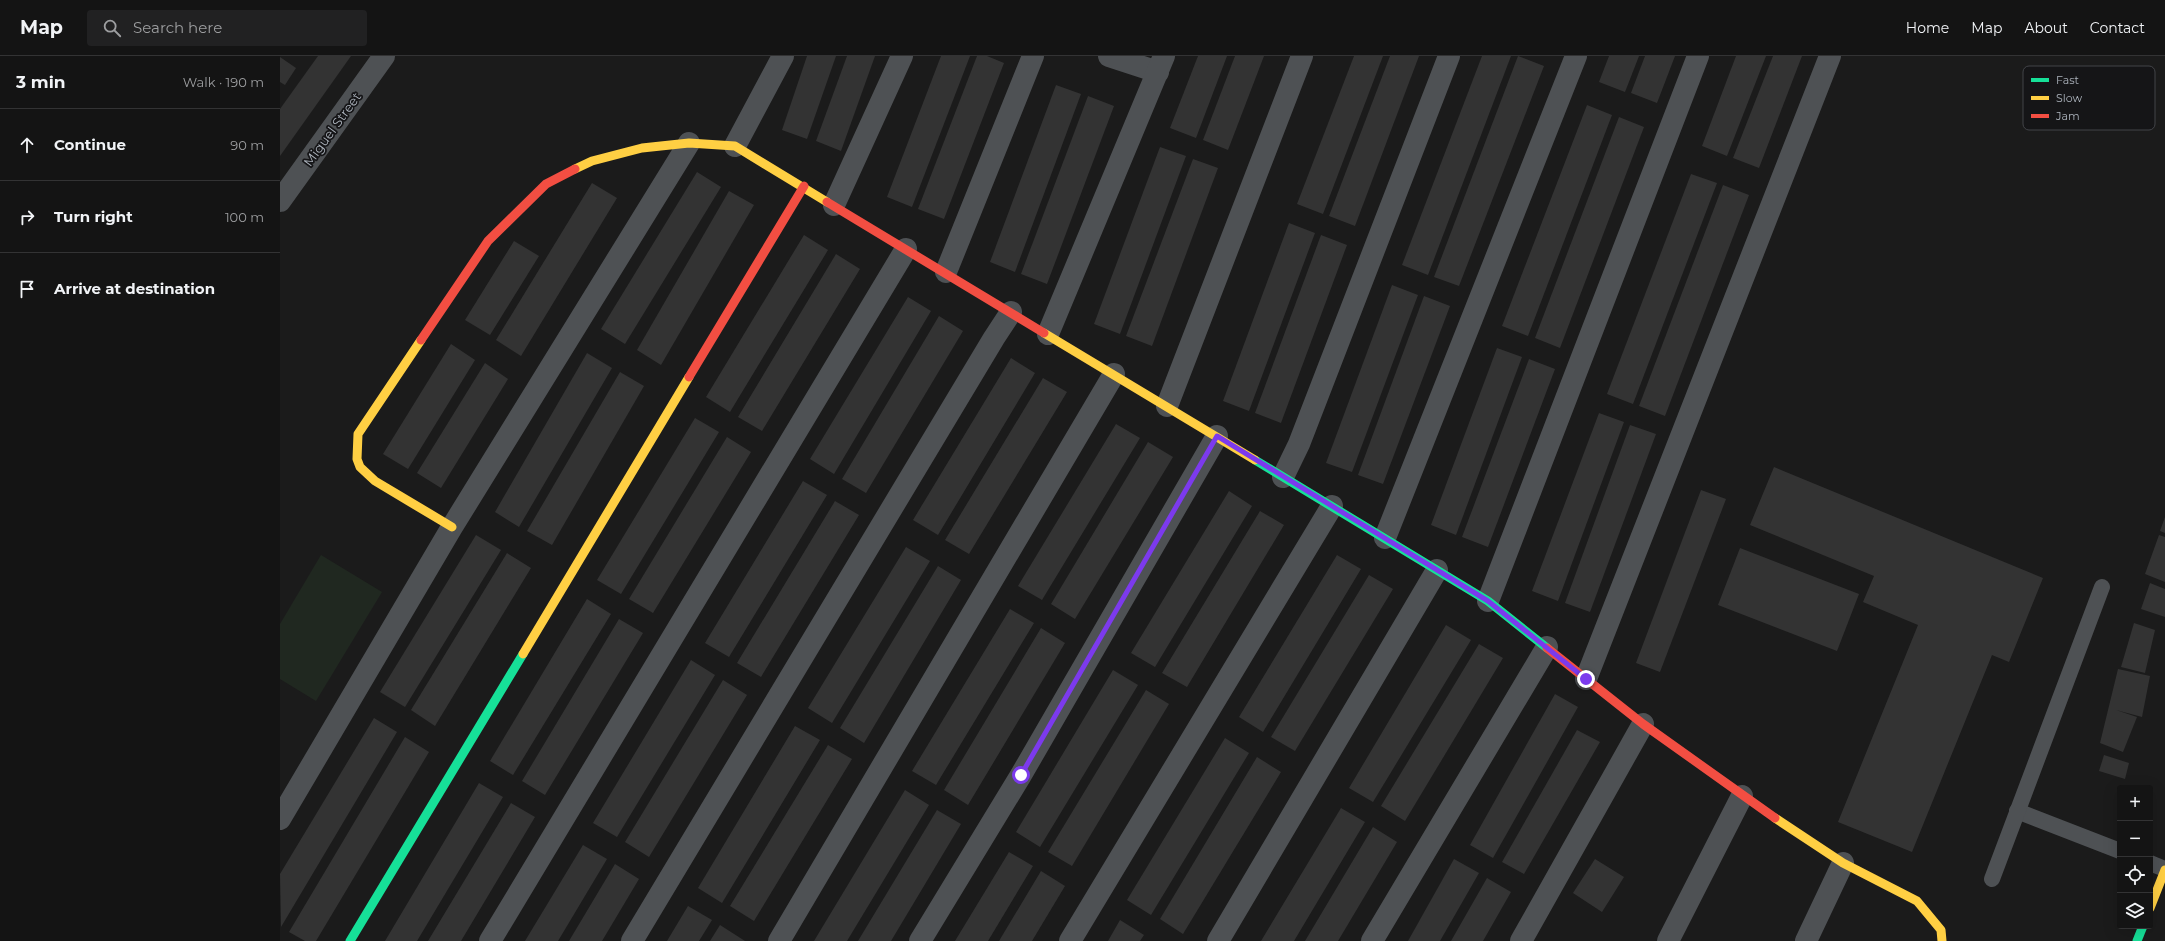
<!DOCTYPE html>
<meta charset="utf-8">
<style>
:root{--surface:#141414;--page:#212122;--text:#f1f3f6;--muted:#9d9ea0;--line:#333334}
body{margin:0;font-family:Montserrat,sans-serif;background:var(--page);color:var(--text)}
.controls{position:absolute;right:12px;bottom:12px;display:grid;overflow:hidden;border-radius:4px;box-shadow:0 4px 16px #0002}
.controls button{width:36px;height:36px;display:grid;place-items:center;padding:0;border:0;border-bottom:1px solid var(--line);background:var(--surface);color:var(--text);font:20px sans-serif}
.stop{position:absolute;width:12px;height:12px;margin:-9px;border:3px solid #7c3aed;border-radius:50%;background:#fff}
.stop.end{background:#7c3aed;border-color:#fff;box-shadow:0 1px 4px #0008}
.list{margin:0;padding:0;list-style:none}
h2{display:flex;justify-content:space-between;align-items:center;height:52px;margin:0;padding:0 16px;font-size:17px}
h2 small{font-size:13px;font-weight:400;color:var(--muted)}
.list li{display:grid;grid-template-columns:26px 1fr auto;gap:12px;align-items:center;box-sizing:border-box;height:72px;padding:0 16px;border-top:1px solid var(--line)}
.list b{display:block;font-size:15px;white-space:nowrap}
.list em{font-size:13px;font-style:normal;color:var(--muted)}
.icon{flex:none;width:22px;height:22px;fill:none;stroke:currentColor;stroke-width:2;stroke-linecap:round;stroke-linejoin:round}
.map{position:relative;flex:none;width:1885px;height:885px;overflow:hidden}
header{display:flex;align-items:center;gap:24px;box-sizing:border-box;height:56px;padding:0 20px;background:var(--surface);border-bottom:1px solid var(--line)}
header strong{font-size:19px}
nav{display:flex;gap:22px;margin-inline-start:auto;font-size:14px}
.search{width:280px;height:36px;background:var(--page);display:flex;align-items:center;gap:10px;box-sizing:border-box;padding:0 14px;border-radius:4px;color:var(--muted);font-size:15px}
main{display:flex}
aside{flex:1;background:var(--surface)}
.map>svg:first-child{display:block}
.green{fill:#202820}
.building{fill:#333}
.lines{fill:none;stroke-linecap:round;stroke-linejoin:round}
.lane{stroke:#4e5154;stroke-width:16}
.street{stroke:#4e5154;stroke-width:22}
.fast{stroke:#16e098;stroke-width:9}
.slow{stroke:#ffcf43;stroke-width:9}
.jam{stroke:#f24e42;stroke-width:9}
.route{stroke:#7c3aed;stroke-width:5}
.labels{text-anchor:middle;dominant-baseline:central;stroke-width:3.5;stroke-linejoin:round;paint-order:stroke}
.street-label{font-size:13px;fill:#acb3bc;stroke:#151517}
.key{fill:#151517;stroke:#424449;stroke-width:1}
.key-label{font-size:11px;fill:#acb3bc}
</style>
<header>
<strong>Map</strong>
<div class="search"><svg class="icon" aria-label="search" viewBox="0 0 24 24"><circle cx="10" cy="10" r="6"/><path d="M15 15l6 6"/></svg>Search here</div>
<nav><a>Home</a><a>Map</a><a>About</a><a>Contact</a></nav>
</header>
<main>
<aside>
<h2>3 min<small>Walk · 190 m</small></h2>
<ul class="list">
<li><svg class="icon" aria-label="ahead" viewBox="0 0 24 24"><path d="M12 20V5M6 11l6-6 6 6"/></svg><div><b>Continue</b></div><em>90 m</em></li>
<li><svg class="icon" aria-label="right" viewBox="0 0 24 24"><path d="M7 20v-9h11M14 6l5 5-5 5"/></svg><div><b>Turn right</b></div><em>100 m</em></li>
<li><svg class="icon" aria-label="arrive" viewBox="0 0 24 24"><path d="M6 21V4h12l-3 4 3 4H6"/></svg><div><b>Arrive at destination</b></div></li>
</ul>
</aside>
<div class="map">
<svg width="1885" height="885" viewBox="0 0 1885 885">
<rect width="100%" height="100%" fill="#1b1b1b"/>
<polygon class="green" points="41,499 102,536 36,645 0,623 0,568"/>
<g class="building">
<polygon points="38,0 71,0 0,100 0,53"/>
<polygon points="527,0 556,0 527,83 502,74"/>
<polygon points="567,0 595,0 561,95 536,85"/>
<polygon points="661,0 690,0 632,151 607,141"/>
<polygon points="697,0 707,0 724,7 664,163 638,153"/>
<polygon points="918,0 947,0 916,82 890,72"/>
<polygon points="955,0 984,0 948,94 923,84"/>
<polygon points="1074,0 1103,0 1043,158 1017,148"/>
<polygon points="1110,0 1139,0 1075,170 1049,160"/>
<polygon points="1202,0 1231,0 1148,219 1122,209"/>
<polygon points="1238,0 1264,10 1179,230 1154,221"/>
<polygon points="1329,0 1359,0 1345,36 1319,26"/>
<polygon points="1365,0 1395,0 1377,47 1351,37"/>
<polygon points="1456,0 1486,0 1447,100 1422,90"/>
<polygon points="1493,0 1522,0 1479,112 1453,102"/>
<polygon points="0,1 16,12 5,29 0,26"/>
<polygon points="776,29 801,38 735,216 710,206"/>
<polygon points="808,40 834,50 767,228 741,218"/>
<polygon points="1307,49 1332,59 1248,280 1222,270"/>
<polygon points="1339,61 1364,71 1280,292 1255,282"/>
<polygon points="880,91 906,100 840,278 814,268"/>
<polygon points="913,103 938,112 872,290 846,280"/>
<polygon points="417,116 441,131 345,288 321,273"/>
<polygon points="1411,118 1437,127 1353,348 1327,338"/>
<polygon points="312,127 337,142 241,300 216,284"/>
<polygon points="1443,129 1469,139 1385,360 1359,350"/>
<polygon points="449,135 474,149 381,309 357,294"/>
<polygon points="1009,167 1035,177 969,355 943,345"/>
<polygon points="524,179 548,194 450,356 426,341"/>
<polygon points="1041,179 1067,189 1001,367 975,357"/>
<polygon points="234,185 259,200 210,279 185,264"/>
<polygon points="556,198 580,213 482,375 458,361"/>
<polygon points="1112,229 1138,239 1072,416 1046,407"/>
<polygon points="1144,240 1170,250 1103,428 1078,419"/>
<polygon points="628,241 651,255 554,418 530,403"/>
<polygon points="659,260 683,275 586,437 562,423"/>
<polygon points="171,288 195,304 128,413 103,398"/>
<polygon points="1217,292 1242,301 1176,479 1151,469"/>
<polygon points="307,297 332,312 239,471 215,456"/>
<polygon points="731,302 755,317 658,479 633,464"/>
<polygon points="1249,303 1275,313 1208,491 1182,481"/>
<polygon points="205,307 228,323 161,432 137,417"/>
<polygon points="340,316 364,330 272,489 247,475"/>
<polygon points="763,322 787,336 689,498 665,484"/>
<polygon points="1319,357 1344,366 1278,545 1252,535"/>
<polygon points="415,362 439,376 341,538 317,524"/>
<polygon points="836,368 860,382 762,544 738,530"/>
<polygon points="1350,369 1376,378 1310,556 1285,547"/>
<polygon points="447,381 471,396 373,557 349,543"/>
<polygon points="868,386 893,401 795,563 771,548"/>
<polygon points="1494,411 1763,522 1729,606 1712,599 1632,796 1558,766 1638,569 1583,546 1594,520 1470,469"/>
<polygon points="523,425 547,439 449,601 425,587"/>
<polygon points="1421,434 1446,443 1380,616 1356,607"/>
<polygon points="949,435 972,450 875,611 851,597"/>
<polygon points="555,445 579,459 481,621 457,607"/>
<polygon points="980,455 1004,469 907,631 882,617"/>
<polygon points="1885,461 1885,477 1880,475"/>
<polygon points="196,479 221,494 125,651 100,636"/>
<polygon points="1879,479 1885,481 1885,526 1865,518"/>
<polygon points="626,491 650,505 552,667 528,652"/>
<polygon points="1460,492 1579,538 1557,595 1438,549"/>
<polygon points="227,497 251,512 155,670 131,654"/>
<polygon points="1057,499 1081,513 983,676 959,661"/>
<polygon points="658,510 681,524 584,687 560,672"/>
<polygon points="1089,519 1113,533 1015,695 991,681"/>
<polygon points="1870,527 1885,533 1885,561 1861,553"/>
<polygon points="307,543 331,558 233,719 210,705"/>
<polygon points="730,553 754,567 656,729 632,715"/>
<polygon points="339,563 363,577 265,739 242,725"/>
<polygon points="1854,567 1875,574 1865,617 1841,611"/>
<polygon points="1166,569 1191,584 1093,746 1069,732"/>
<polygon points="761,572 785,587 688,749 664,734"/>
<polygon points="1199,588 1223,602 1125,765 1101,750"/>
<polygon points="411,604 435,619 337,781 313,767"/>
<polygon points="1838,613 1870,620 1862,661 1836,654 1857,661 1843,696 1820,687"/>
<polygon points="833,614 858,629 760,791 736,776"/>
<polygon points="443,624 467,639 369,801 345,786"/>
<polygon points="866,634 889,648 792,810 768,796"/>
<polygon points="1275,638 1298,651 1213,802 1190,789"/>
<polygon points="94,662 117,676 1,871 0,818"/>
<polygon points="515,670 540,684 442,847 418,832"/>
<polygon points="1297,674 1320,686 1244,818 1222,806"/>
<polygon points="125,681 149,696 36,885 25,885 9,876"/>
<polygon points="945,682 969,697 871,859 847,844"/>
<polygon points="548,689 572,703 474,865 450,850"/>
<polygon points="1824,699 1849,707 1845,723 1819,715"/>
<polygon points="977,701 1001,716 903,878 880,863"/>
<polygon points="199,727 223,741 137,885 105,885"/>
<polygon points="625,734 649,749 567,885 534,885"/>
<polygon points="231,747 255,761 181,885 148,885"/>
<polygon points="1061,752 1085,766 1014,885 981,885"/>
<polygon points="657,754 681,768 611,885 578,885"/>
<polygon points="1093,771 1117,786 1058,885 1025,885"/>
<polygon points="303,789 327,803 278,885 245,885"/>
<polygon points="729,796 753,810 708,885 675,885"/>
<polygon points="1174,803 1199,817 1160,885 1128,885"/>
<polygon points="1315,803 1344,821 1322,856 1293,837"/>
<polygon points="335,808 359,823 322,885 289,885"/>
<polygon points="761,815 785,830 752,885 719,885"/>
<polygon points="1207,822 1231,836 1203,885 1171,885"/>
<polygon points="408,850 432,864 419,885 387,885"/>
<polygon points="840,864 864,879 860,885 828,885"/>
<polygon points="440,869 465,885 430,885"/>
</g>
<g class="lines">
<g class="lane">
<polyline points="1737,755 1840,795"/>
<polyline points="1870,807 1885,813"/>
<polyline points="1712,823 1822,531"/>
</g>
<g class="street">
<polyline points="829,0 878,16"/>
<polyline points="455,90 503,0"/>
<polyline points="0,145 104,0"/>
<polyline points="554,149 622,0"/>
<polyline points="666,216 753,0"/>
<polyline points="768,278 884,0"/>
<polyline points="887,350 1022,0"/>
<polyline points="1003,421 1019,388 1169,0"/>
<polyline points="1105,482 1296,0"/>
<polyline points="1208,545 1418,0"/>
<polyline points="1306,623 1550,0"/>
<polyline points="0,763 172,471 409,87"/>
<polyline points="210,885 626,193"/>
<polyline points="352,885 714,282 731,256"/>
<polyline points="499,885 834,318"/>
<polyline points="640,885 741,719 937,380"/>
<polyline points="790,885 1052,450"/>
<polyline points="938,885 1157,514"/>
<polyline points="1092,885 1267,591"/>
<polyline points="1241,885 1363,668"/>
<polyline points="1388,885 1462,740"/>
<polyline points="1526,885 1563,807"/>
</g>
<g class="fast">
<polyline points="975,404 1208,545 1267,592"/>
<polyline points="70,885 243,598"/>
<polyline points="1857,885 1863,870"/>
</g>
<g class="slow">
<polyline points="295,113 312,105 362,92 409,87 455,90 547,146"/>
<polyline points="764,277 975,404"/>
<polyline points="141,284 78,378 77,403 80,411 95,425 172,471"/>
<polyline points="243,598 409,321"/>
<polyline points="1495,762 1563,807 1637,845 1661,874 1662,885"/>
<polyline points="1870,852 1885,814"/>
</g>
<g class="jam">
<polyline points="547,146 764,277"/>
<polyline points="141,284 208,185 266,128 295,113"/>
<polyline points="409,321 524,130"/>
<polyline points="1267,592 1363,668 1495,762"/>
</g>
</g>
<g class="lines">
<polyline class="route" points="741,719 937,380 1208,545 1306,623"/>
</g>
<g class="labels">
<g class="street-label">
<text transform="translate(52 73) rotate(-54)">Miguel Street</text>
</g>
</g>
<rect x="1743" y="10" width="132" height="64" rx="6" class="key"/>
<rect x="1751" y="22" width="18" height="4" fill="#16e098"/>
<rect x="1751" y="40" width="18" height="4" fill="#ffcf43"/>
<rect x="1751" y="58" width="18" height="4" fill="#f24e42"/>
<g class="key-label">
<text x="1776" y="28">Fast</text>
<text x="1776" y="46">Slow</text>
<text x="1776" y="64">Jam</text>
</g>
</svg>
<div class="controls">
<button>+</button>
<button>−</button>
<button><svg class="icon" aria-label="locate" viewBox="0 0 24 24"><circle cx="12" cy="12" r="6"/><path d="M12 2v4M12 18v4M2 12h4M18 12h4"/></svg></button>
<button><svg class="icon" aria-label="layers" viewBox="0 0 24 24"><path d="M12 4l9 5-9 5-9-5zM3 14l9 5 9-5"/></svg></button>
</div>
<div class="stop" style="left:741px;top:719px"></div>
<div class="stop end" style="left:1306px;top:623px"></div>
</div>
</main>
